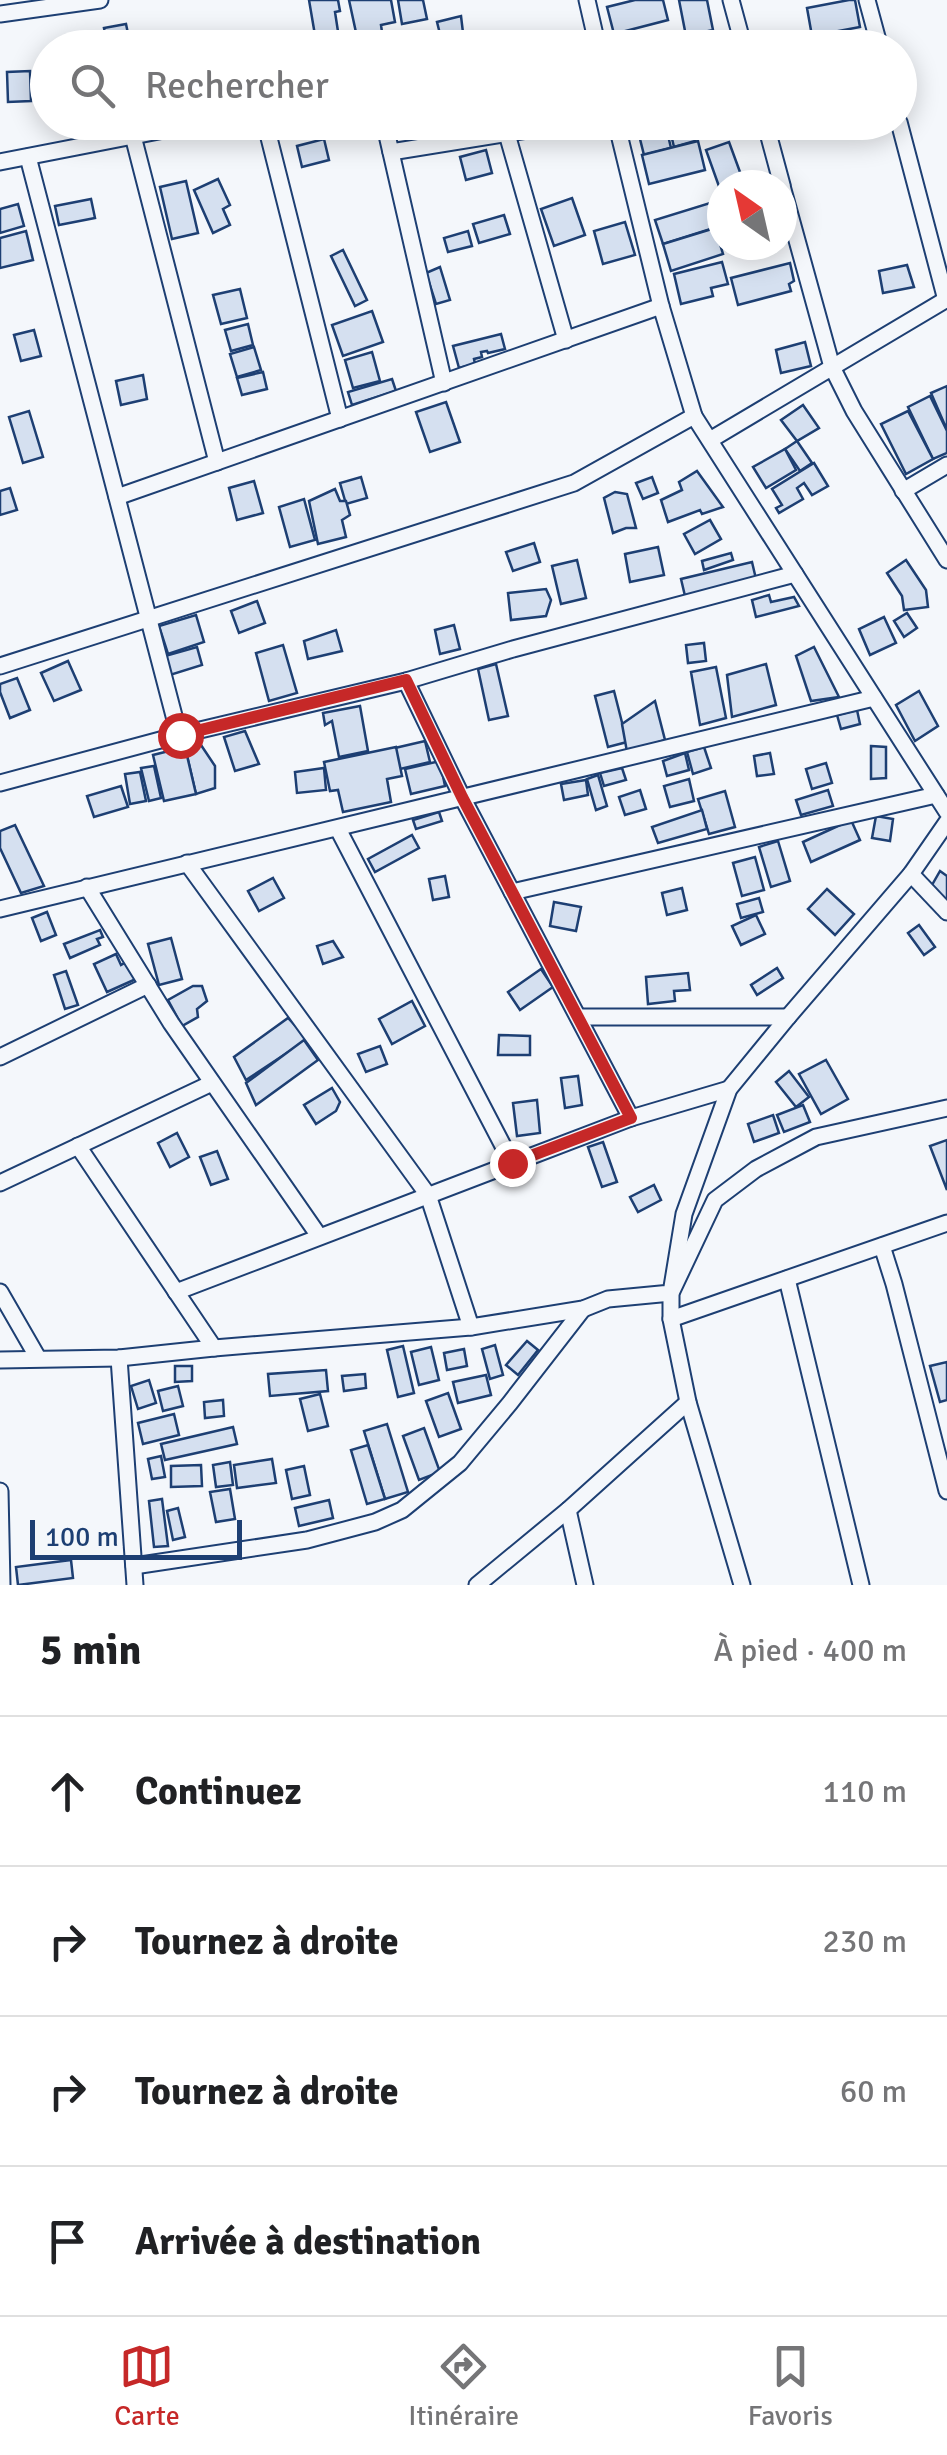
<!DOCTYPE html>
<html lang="fr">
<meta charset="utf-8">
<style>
:root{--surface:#fff;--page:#f2f2f2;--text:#202124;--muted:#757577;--line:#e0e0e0;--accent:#c62828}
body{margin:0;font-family:Signika,sans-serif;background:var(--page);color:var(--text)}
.compass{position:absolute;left:707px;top:170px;width:90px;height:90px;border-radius:50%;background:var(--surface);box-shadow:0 5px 25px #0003;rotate:326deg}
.scale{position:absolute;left:30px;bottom:25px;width:212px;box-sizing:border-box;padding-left:10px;border:5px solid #1d3f73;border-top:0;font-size:28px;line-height:35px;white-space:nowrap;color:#1d3f73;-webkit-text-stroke:8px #f4f7fb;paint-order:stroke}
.stop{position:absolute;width:30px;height:30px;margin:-22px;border:8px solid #c62828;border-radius:50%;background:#fff}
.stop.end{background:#c62828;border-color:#fff;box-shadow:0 2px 10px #0008}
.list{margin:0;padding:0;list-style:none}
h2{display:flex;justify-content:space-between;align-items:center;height:130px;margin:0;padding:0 40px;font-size:42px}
h2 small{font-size:32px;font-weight:400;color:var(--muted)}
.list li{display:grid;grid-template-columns:65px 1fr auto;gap:30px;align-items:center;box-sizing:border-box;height:150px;padding:0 40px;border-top:2px solid var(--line)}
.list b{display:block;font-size:38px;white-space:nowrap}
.list em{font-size:32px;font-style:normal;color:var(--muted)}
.icon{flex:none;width:55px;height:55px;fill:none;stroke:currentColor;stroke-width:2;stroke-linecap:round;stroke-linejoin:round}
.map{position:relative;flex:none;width:947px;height:1585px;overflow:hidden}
.search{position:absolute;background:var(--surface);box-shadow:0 5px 25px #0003;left:30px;right:30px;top:30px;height:110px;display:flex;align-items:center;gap:25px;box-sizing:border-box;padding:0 35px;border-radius:55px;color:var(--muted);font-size:38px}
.sheet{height:730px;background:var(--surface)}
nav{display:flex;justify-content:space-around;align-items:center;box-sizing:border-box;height:140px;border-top:2px solid var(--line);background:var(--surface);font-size:28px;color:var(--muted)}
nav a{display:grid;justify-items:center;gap:5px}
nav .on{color:var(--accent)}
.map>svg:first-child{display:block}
.building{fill:#d5e0f0;stroke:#1d3f73;stroke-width:2.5}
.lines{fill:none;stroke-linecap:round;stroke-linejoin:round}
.minor-casing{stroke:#1d3f73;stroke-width:19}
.minor{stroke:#f4f7fb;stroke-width:15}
.route{stroke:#c62828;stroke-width:12}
</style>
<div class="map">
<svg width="947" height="1585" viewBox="0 0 947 1585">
<rect width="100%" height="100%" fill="#f4f7fb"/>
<g class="building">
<polygon points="309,0 338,0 340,11 335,12 339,38 316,41"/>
<polygon points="349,0 391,0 395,22 381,25 382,32 357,37"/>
<polygon points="398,0 423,0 427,19 402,24"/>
<polygon points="635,0 663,0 668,20 614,34 607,7"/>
<polygon points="679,0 707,0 713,30 686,36"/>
<polygon points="849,0 855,0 860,27 812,36 807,8"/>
<polygon points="461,16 464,41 443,46 437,22"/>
<polygon points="126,24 131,48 108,48 104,28"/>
<polygon points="30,71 31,101 8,102 7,72"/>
<polygon points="668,122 690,122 695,141 674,147"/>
<polygon points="666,127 671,148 644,155 639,135"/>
<polygon points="324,139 329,160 302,167 297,146"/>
<polygon points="698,141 705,170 649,184 642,155"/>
<polygon points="729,142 744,183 722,185 721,192 706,150"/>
<polygon points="486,150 492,173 466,180 460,157"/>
<polygon points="218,179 230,205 223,209 230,225 213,233 194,190"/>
<polygon points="186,181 198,233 172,239 160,187"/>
<polygon points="572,198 585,235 554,246 541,209"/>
<polygon points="91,199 95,218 59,225 55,206"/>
<polygon points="710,203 717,227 663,244 655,220"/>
<polygon points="18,204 24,226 0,233 0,209"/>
<polygon points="504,215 510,234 479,243 473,224"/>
<polygon points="625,222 635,255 603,264 594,231"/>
<polygon points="715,228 723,254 671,271 663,244"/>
<polygon points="26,231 33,260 0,268 0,238"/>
<polygon points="468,231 472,246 448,252 444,238"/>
<polygon points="343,250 367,300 355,306 331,256"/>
<polygon points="722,262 728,284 711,288 713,296 681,304 674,274"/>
<polygon points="790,263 794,281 789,284 791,291 738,305 731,278"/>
<polygon points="907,265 914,287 883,293 879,271"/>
<polygon points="440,267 450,300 436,304 426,273"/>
<polygon points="240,289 247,318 221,324 213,295"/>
<polygon points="372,311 383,342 343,356 332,325"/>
<polygon points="248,324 253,345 231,351 225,330"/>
<polygon points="34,330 41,356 21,361 14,335"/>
<polygon points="501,334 505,349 488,353 487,351 481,352 482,357 474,359 475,364 459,368 453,346"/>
<polygon points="805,342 811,366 781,373 776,350"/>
<polygon points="254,347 261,370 237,377 230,354"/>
<polygon points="372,352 380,381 353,388 345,360"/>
<polygon points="263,372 267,389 242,395 237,378"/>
<polygon points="143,375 147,399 121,405 116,381"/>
<polygon points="392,379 396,391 352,405 348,392"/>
<polygon points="947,386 947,430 931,393"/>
<polygon points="930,396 947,431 947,453 933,459 908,407"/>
<polygon points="446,402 460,442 430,452 416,412"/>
<polygon points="803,405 819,428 797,441 781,420"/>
<polygon points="29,411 43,457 23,463 9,417"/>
<polygon points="908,411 933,459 906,474 881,424"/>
<polygon points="797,441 812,463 800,471 785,449"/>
<polygon points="785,449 796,470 766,488 753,467"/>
<polygon points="814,463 828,486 812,495 804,483 797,488 803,499 779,513 776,508 782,505 772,489"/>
<polygon points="697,471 723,507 702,514 700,510 668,522 661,500 682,490 679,482"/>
<polygon points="361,477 367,498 346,504 340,483"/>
<polygon points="652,477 658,493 643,499 636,483"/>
<polygon points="254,481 263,513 237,520 229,488"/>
<polygon points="10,488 17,510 0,515 0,491"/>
<polygon points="335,489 340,501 346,501 350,515 342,520 346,537 318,544 309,501"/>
<polygon points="615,492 627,494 636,528 626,528 613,533 604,498"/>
<polygon points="304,499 315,540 290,547 279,507"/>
<polygon points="710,520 721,539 695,554 684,534"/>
<polygon points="534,543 540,562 513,571 506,552"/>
<polygon points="658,547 664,575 630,582 625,554"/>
<polygon points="731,553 733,560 704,570 702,561"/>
<polygon points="577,560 586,598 561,604 552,566"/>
<polygon points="906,560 926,590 928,607 904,610 902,596 887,573"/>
<polygon points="752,562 756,579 685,596 681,579"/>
<polygon points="546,589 551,600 546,616 511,620 508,593"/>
<polygon points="769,595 771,602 794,597 799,606 756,617 752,600"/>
<polygon points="257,601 265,623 239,633 231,611"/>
<polygon points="907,613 917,628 904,637 894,621"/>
<polygon points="196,615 204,642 168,654 159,626"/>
<polygon points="884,617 896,643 870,655 859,629"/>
<polygon points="454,625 460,649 440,654 435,630"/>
<polygon points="336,630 342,651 308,659 304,641"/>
<polygon points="704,643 706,661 688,663 686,645"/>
<polygon points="283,645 297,693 269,701 256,653"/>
<polygon points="197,647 202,665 170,675 165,656"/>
<polygon points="814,647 839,697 811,701 796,656"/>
<polygon points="68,661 81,690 54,701 41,673"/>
<polygon points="496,664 508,716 489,720 478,669"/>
<polygon points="766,664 776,705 732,717 727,675"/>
<polygon points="716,667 726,718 700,725 691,672"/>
<polygon points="17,678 30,710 10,718 0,692 0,684"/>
<polygon points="614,691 627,742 608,747 595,696"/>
<polygon points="919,691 938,726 915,741 896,705"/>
<polygon points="655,701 665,740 627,752 622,724"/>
<polygon points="360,706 368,751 339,757 332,721 325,725 323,713"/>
<polygon points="857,710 860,724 841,729 837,715"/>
<polygon points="245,731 259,764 235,771 224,737"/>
<polygon points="425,741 430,762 400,769 395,748"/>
<polygon points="201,745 215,766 215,788 196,794 185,747"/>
<polygon points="871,746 886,747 886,778 871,779"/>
<polygon points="185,747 196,794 164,801 153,755"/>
<polygon points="396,747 402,776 387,779 391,802 343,812 338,790 330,791 324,762"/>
<polygon points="704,747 711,768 693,774 687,752"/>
<polygon points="685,753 689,770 667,776 663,761"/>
<polygon points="770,753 774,774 757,776 754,756"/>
<polygon points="440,761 445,786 411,794 405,769"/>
<polygon points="826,763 832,783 812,789 806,769"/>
<polygon points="154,766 161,798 149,801 141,768"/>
<polygon points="324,768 326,790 297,793 295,772"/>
<polygon points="622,768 626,780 604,786 600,773"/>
<polygon points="140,772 146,801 130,804 125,774"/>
<polygon points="598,775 607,806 596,810 587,779"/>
<polygon points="689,779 694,801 670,807 664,786"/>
<polygon points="586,780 588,795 564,800 561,784"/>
<polygon points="121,786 128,807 94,817 87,796"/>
<polygon points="640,790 646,809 625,815 619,797"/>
<polygon points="828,790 833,806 801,815 796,800"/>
<polygon points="725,791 735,827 709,834 698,799"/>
<polygon points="702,810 707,829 658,843 652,827"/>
<polygon points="439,812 442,821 416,829 413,820"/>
<polygon points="876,816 893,819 890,841 872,838"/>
<polygon points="851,820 860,840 811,862 803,842"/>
<polygon points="15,825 44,886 21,893 0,848 0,831"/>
<polygon points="412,835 419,848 375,872 368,859"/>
<polygon points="778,841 790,881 771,887 759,847"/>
<polygon points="755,857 764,890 742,896 733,863"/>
<polygon points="940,871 947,876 947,901 932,885"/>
<polygon points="445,876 449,897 433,900 429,879"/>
<polygon points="273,878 284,898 259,911 248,891"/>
<polygon points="682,888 687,910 667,915 662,893"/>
<polygon points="827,889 854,914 835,935 808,909"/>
<polygon points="759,898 763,912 741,918 737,904"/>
<polygon points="554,902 581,907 576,931 550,926"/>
<polygon points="47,912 56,935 41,941 32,918"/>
<polygon points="756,915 765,934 741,945 732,926"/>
<polygon points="919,925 935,947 924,955 908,933"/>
<polygon points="100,930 103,937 97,939 100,945 70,958 64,944"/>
<polygon points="171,938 182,979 159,985 148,944"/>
<polygon points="333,941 343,957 323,964 317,946"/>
<polygon points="116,954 121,965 128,961 136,979 107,992 94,964"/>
<polygon points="777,968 783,978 757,995 751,985"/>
<polygon points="541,969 553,987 520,1010 508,992"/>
<polygon points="66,971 78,1005 65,1009 54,975"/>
<polygon points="688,973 690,990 674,991 675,1001 648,1004 646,977"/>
<polygon points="193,986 202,986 207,1001 197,1009 198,1017 182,1026 168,1000"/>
<polygon points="412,1001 425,1026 392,1044 379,1019"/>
<polygon points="288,1018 308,1039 246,1080 234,1057"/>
<polygon points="499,1035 530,1036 530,1055 498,1055"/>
<polygon points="304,1040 318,1060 256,1105 246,1083"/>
<polygon points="380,1046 387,1064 366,1072 358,1054"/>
<polygon points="826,1060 848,1099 821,1114 799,1074"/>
<polygon points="789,1071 809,1097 796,1107 776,1082"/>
<polygon points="578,1076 582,1105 565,1108 561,1078"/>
<polygon points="332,1088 340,1102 336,1111 316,1124 304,1105"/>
<polygon points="537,1100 540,1133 517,1136 513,1103"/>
<polygon points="803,1105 810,1122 784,1132 777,1115"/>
<polygon points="773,1115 779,1133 754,1142 748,1124"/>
<polygon points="177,1133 189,1157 170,1167 158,1143"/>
<polygon points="947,1140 947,1190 930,1146"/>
<polygon points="603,1142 617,1182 602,1187 588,1147"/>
<polygon points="217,1151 228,1179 211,1185 200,1157"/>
<polygon points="654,1185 661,1200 638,1212 630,1197"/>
<polygon points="527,1341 538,1350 518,1375 506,1365"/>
<polygon points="495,1345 503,1375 490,1379 482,1349"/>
<polygon points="403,1346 414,1393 398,1397 387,1350"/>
<polygon points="431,1347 439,1380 419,1385 411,1352"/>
<polygon points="464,1349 467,1366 447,1370 444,1353"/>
<polygon points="947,1362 947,1400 940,1402 930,1366"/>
<polygon points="175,1366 192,1366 192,1381 175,1382"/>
<polygon points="326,1370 328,1391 270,1396 268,1374"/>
<polygon points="365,1374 366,1388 344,1391 342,1376"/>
<polygon points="486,1375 491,1395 458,1403 453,1382"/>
<polygon points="149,1380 156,1403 138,1409 131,1386"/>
<polygon points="178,1386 183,1406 163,1411 158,1391"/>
<polygon points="448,1393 461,1429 439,1437 426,1401"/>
<polygon points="320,1394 328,1426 308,1431 300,1399"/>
<polygon points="223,1400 224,1416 205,1418 204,1402"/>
<polygon points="174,1414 179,1435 143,1444 138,1423"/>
<polygon points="387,1424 408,1492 385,1499 364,1431"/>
<polygon points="233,1427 237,1444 165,1460 161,1444"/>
<polygon points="424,1428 440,1472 419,1480 403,1436"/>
<polygon points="368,1445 385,1499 367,1504 351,1450"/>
<polygon points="161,1456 165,1477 152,1479 148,1459"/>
<polygon points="272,1459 276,1483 237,1488 234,1465"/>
<polygon points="230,1462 233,1485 216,1487 213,1465"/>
<polygon points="201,1465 202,1486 171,1487 171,1466"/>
<polygon points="304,1466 310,1495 292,1499 286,1470"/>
<polygon points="230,1489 235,1519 216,1522 210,1492"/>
<polygon points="162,1499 168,1546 154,1547 149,1501"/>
<polygon points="329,1500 333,1518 299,1526 295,1508"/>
<polygon points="178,1508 185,1537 173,1540 167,1511"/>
<polygon points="71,1560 73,1578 18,1585 16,1567"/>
</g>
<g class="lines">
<g class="minor-casing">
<g id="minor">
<polyline points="587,0 598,48"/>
<polyline points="731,0 744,48"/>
<polyline points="867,0 880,48"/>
<polyline points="0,14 100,0"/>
<polyline points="265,122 340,419"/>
<polyline points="384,122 444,383"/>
<polyline points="616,122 661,306 694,416 947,812"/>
<polyline points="765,122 782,185"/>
<polyline points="899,122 946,300"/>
<polyline points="507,134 566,340"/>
<polyline points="133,136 217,462"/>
<polyline points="391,152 577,122"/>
<polyline points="28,157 179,735"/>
<polyline points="0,162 205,122"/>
<polyline points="782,186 832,367 854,411 947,560"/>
<polyline points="710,440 947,299"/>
<polyline points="903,491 947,465"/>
<polyline points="117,497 661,306"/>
<polyline points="0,666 574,483 694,416"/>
<polyline points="406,681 462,797 631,1118"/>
<polyline points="0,783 179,735 406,681 513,649 795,574"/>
<polyline points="338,829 512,1163"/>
<polyline points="187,863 428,1195 471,1327"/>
<polyline points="911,874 947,912"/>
<polyline points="87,887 171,1023 319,1236"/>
<polyline points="512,892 936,795"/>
<polyline points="0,909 874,698"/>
<polyline points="579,1017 788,1017"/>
<polyline points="0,1057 148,985"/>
<polyline points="78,1146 214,1348"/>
<polyline points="0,1183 212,1083"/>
<polyline points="882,1246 894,1284 947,1491"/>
<polyline points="787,1279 861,1585"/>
<polyline points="0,1292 38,1358"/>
<polyline points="176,1292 631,1118 729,1089"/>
<polyline points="671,1319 947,1223"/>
<polyline points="119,1358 135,1585"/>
<polyline points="0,1360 119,1358 214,1348 471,1327 583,1309 608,1299 671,1293 684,1214 729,1089 788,1017 911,874 947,822"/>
<polyline points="0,1491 2,1585"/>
<polyline points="568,1510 585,1585"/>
<polyline points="134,1566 307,1540 375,1522 402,1510 460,1463 510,1403 583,1309"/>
<polyline points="477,1585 568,1510 688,1402"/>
<polyline points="742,1585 688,1402 671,1319 671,1293 715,1200 756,1169 816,1137 947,1108"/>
</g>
</g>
<use href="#minor" class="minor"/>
</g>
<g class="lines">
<polyline class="route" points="180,735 406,680 462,797 631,1118 512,1163"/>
</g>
</svg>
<svg class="compass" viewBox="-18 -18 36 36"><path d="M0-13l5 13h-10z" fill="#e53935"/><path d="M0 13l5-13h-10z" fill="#757577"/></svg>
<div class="scale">100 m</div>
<div class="stop" style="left:180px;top:735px"></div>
<div class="stop end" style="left:512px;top:1163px"></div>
<div class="search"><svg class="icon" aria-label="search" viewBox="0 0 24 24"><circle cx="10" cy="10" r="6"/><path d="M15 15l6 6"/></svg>Rechercher</div>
</div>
<section class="sheet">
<h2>5 min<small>À pied · 400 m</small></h2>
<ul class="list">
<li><svg class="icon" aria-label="ahead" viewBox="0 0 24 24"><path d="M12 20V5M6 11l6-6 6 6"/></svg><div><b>Continuez</b></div><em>110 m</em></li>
<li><svg class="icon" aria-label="right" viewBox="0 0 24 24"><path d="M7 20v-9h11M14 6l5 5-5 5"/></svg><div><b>Tournez à droite</b></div><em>230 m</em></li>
<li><svg class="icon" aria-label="right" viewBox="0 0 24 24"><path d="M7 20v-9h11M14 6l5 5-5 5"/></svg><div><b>Tournez à droite</b></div><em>60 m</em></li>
<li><svg class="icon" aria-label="arrive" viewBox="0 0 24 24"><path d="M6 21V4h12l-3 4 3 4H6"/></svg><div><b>Arrivée à destination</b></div></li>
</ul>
</section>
<nav>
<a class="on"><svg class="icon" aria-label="map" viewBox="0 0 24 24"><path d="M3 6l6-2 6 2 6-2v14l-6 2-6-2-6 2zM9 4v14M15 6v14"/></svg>Carte</a>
<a><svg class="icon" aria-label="directions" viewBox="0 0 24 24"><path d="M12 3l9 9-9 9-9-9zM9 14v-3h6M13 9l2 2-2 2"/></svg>Itinéraire</a>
<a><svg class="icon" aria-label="saved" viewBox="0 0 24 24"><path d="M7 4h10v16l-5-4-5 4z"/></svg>Favoris</a>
</nav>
